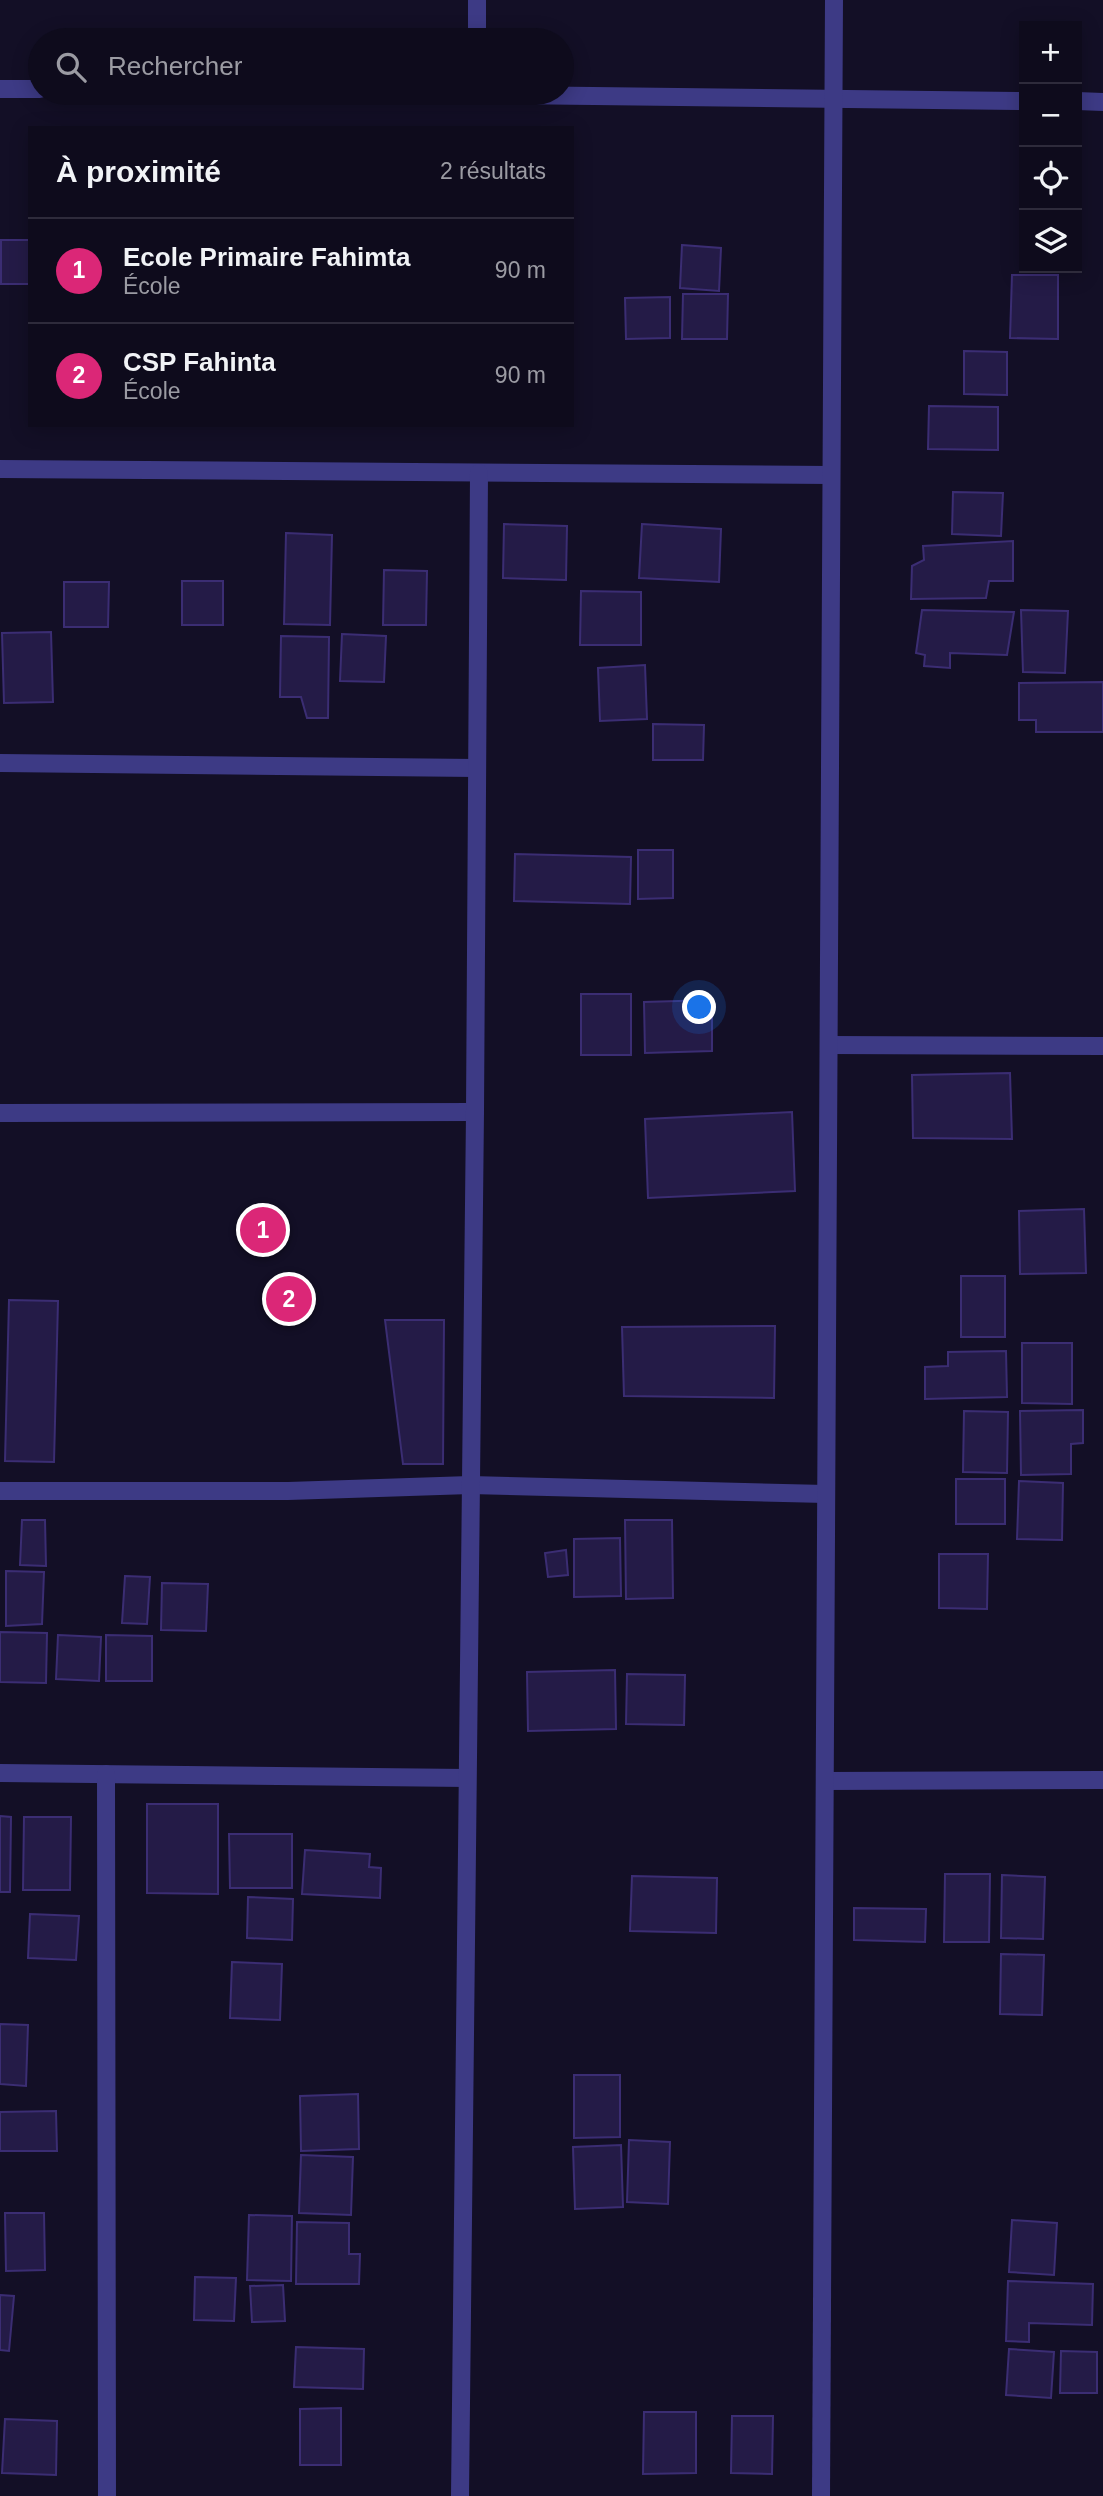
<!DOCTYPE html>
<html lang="fr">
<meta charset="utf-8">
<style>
:root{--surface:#0e0b1c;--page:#1c1929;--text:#f1f3f6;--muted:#9b9ba3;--line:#2e2b3b;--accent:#db2777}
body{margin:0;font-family:Arial,sans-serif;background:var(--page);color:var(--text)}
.controls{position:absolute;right:21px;top:21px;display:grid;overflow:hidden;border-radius:0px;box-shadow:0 4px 18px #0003}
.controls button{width:63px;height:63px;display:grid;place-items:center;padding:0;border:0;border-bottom:2px solid var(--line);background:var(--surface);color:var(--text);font:35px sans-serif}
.you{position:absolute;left:700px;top:1008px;width:24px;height:24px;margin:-18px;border:5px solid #fff;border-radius:50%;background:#1a73e8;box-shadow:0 0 0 10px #1a73e833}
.badge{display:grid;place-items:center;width:46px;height:46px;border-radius:50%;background:var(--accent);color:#fff;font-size:23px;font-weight:700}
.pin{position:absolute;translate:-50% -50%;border:4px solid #fff;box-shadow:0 2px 7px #0006}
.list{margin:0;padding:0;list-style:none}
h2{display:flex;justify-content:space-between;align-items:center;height:91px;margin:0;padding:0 28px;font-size:30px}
h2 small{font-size:23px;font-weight:400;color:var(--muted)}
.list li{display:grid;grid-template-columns:46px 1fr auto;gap:21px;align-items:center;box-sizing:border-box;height:105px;padding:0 28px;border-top:2px solid var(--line)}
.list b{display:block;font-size:26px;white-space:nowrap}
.list p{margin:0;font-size:23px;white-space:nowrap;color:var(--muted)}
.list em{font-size:23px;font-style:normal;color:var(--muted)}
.icon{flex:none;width:38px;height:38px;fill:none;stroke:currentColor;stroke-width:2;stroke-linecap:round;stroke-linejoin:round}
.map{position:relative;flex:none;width:1103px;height:2496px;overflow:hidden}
.search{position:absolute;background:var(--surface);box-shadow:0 4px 18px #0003;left:28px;top:28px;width:546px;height:77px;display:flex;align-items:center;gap:18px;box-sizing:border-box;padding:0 24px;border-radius:38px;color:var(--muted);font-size:26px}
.panel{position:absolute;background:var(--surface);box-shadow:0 4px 18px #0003;left:28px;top:126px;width:546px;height:301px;border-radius:0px}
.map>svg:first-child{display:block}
.building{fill:#241b47;stroke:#3b2d73;stroke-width:2}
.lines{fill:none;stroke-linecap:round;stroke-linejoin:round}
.minor{stroke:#3d3a85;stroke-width:18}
</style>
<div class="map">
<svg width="1103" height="2496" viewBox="0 0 1103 2496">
<rect width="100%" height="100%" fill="#130f26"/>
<g class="building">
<rect x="1" y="240" width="29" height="44"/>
<polygon points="682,245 721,248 719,291 680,288"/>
<polygon points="1012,275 1058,275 1058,339 1010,338"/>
<polygon points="683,294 728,294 727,339 682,339"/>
<polygon points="670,297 670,338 626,339 625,298"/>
<polygon points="964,351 1007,352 1007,395 964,394"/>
<polygon points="929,406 998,407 998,450 928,449"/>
<polygon points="953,492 1003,493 1001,536 952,534"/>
<polygon points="504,524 567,526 566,580 503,578"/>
<polygon points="642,524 721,529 719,582 639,578"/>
<polygon points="286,533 332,535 330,625 284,624"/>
<polygon points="1013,541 1013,581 989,581 986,598 911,599 912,566 924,560 923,546"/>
<polygon points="384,570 427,571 426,625 383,625"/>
<rect x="182" y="581" width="41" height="44"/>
<polygon points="64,582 109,582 108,627 64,627"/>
<polygon points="581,591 641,592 641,645 580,645"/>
<polygon points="922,610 1014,612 1007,655 950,653 950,668 924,666 925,655 916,653"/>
<polygon points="1021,610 1068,611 1065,673 1023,672"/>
<polygon points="51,632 53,702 4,703 2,633"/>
<polygon points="342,634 386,636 384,682 340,681"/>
<polygon points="281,636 329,637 328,718 307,718 301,697 280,697"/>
<polygon points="645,665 647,719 600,721 598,668"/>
<polygon points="1103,682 1103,732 1036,732 1036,720 1019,720 1019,683"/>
<polygon points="653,724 704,725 703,760 653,760"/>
<polygon points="638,850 673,850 673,898 638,899"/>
<polygon points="515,854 631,857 630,904 514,901"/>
<rect x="581" y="994" width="50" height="61"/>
<polygon points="712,1000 712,1051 645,1053 644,1002"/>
<polygon points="1010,1073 1012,1139 913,1138 912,1075"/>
<polygon points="792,1112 795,1191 648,1198 645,1119"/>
<polygon points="1084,1209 1086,1273 1020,1274 1019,1211"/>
<rect x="961" y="1276" width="44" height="61"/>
<polygon points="9,1300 58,1301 54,1462 5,1461"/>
<polygon points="385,1320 444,1320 443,1464 403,1464"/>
<polygon points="775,1326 774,1398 624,1396 622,1327"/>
<polygon points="1022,1343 1072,1343 1072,1404 1022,1403"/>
<polygon points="1006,1351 1007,1397 925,1399 925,1367 948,1366 948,1352"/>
<polygon points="1083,1410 1083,1443 1071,1444 1071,1474 1021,1475 1020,1411"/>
<polygon points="964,1411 1008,1412 1007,1473 963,1472"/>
<rect x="956" y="1479" width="49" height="45"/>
<polygon points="1019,1481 1063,1483 1062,1540 1017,1539"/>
<polygon points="22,1520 45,1520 46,1566 20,1565"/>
<polygon points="625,1520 672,1520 673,1598 626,1599"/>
<polygon points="620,1538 621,1596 574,1597 574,1539"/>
<polygon points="566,1550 568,1575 548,1577 545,1553"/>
<polygon points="939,1554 988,1554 987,1609 939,1608"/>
<polygon points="6,1571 44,1572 42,1624 6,1626"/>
<polygon points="125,1576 150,1577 147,1624 122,1623"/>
<polygon points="162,1583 208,1584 206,1631 161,1630"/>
<polygon points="0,1632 47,1633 46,1683 0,1682"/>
<polygon points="58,1635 101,1637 99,1681 56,1679"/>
<polygon points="106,1635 152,1636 152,1681 106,1681"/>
<polygon points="615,1670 616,1729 528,1731 527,1672"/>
<polygon points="627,1674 685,1675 684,1725 626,1724"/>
<polygon points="147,1804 218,1804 218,1894 147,1893"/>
<polygon points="0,1816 11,1817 10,1892 0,1892"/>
<polygon points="24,1817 71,1817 70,1890 23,1890"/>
<polygon points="229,1834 292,1834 292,1888 230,1888"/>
<polygon points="305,1850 370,1854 369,1867 381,1868 380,1898 302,1894"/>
<polygon points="945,1874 990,1874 989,1942 944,1942"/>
<polygon points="1002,1875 1045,1877 1043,1939 1001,1938"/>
<polygon points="632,1876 717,1878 716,1933 630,1931"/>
<polygon points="248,1897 293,1899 292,1940 247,1938"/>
<polygon points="854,1908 926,1909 925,1942 854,1940"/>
<polygon points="30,1914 79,1916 76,1960 28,1958"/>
<polygon points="1001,1954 1044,1955 1042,2015 1000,2014"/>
<polygon points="232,1962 282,1964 280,2020 230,2018"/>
<polygon points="0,2024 28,2025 26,2086 0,2084"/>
<polygon points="574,2075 620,2075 620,2137 574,2138"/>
<polygon points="358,2094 359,2149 301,2151 300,2096"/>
<polygon points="56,2111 57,2151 0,2151 0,2112"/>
<polygon points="629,2140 670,2142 668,2204 627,2202"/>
<polygon points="621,2145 623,2207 575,2209 573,2147"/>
<polygon points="301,2155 353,2157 351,2215 299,2213"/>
<polygon points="5,2213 44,2213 45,2270 6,2271"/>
<polygon points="249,2215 292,2216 291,2281 247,2280"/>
<polygon points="1012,2220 1057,2223 1054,2275 1009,2272"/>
<polygon points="297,2222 349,2223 349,2254 360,2254 359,2284 296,2284"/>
<polygon points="195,2277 236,2278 234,2321 194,2320"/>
<polygon points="1008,2281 1093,2284 1092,2325 1029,2323 1029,2342 1006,2341"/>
<polygon points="283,2285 285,2321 252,2322 250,2286"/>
<polygon points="0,2295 14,2296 9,2351 0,2350"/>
<polygon points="296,2347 364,2349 363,2389 294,2387"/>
<polygon points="1009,2349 1054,2352 1051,2398 1006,2395"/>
<polygon points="1061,2351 1097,2352 1097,2393 1060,2393"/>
<polygon points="341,2408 341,2465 300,2465 300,2409"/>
<polygon points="644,2412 696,2412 696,2473 643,2474"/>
<polygon points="732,2416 773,2416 772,2474 731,2473"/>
<polygon points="5,2419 57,2421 56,2475 2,2473"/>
</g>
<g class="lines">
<g class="minor">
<polyline points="477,0 477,40"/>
<polyline points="0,89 40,89"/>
<polyline points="344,93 1024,101"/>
<polyline points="1077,101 1103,102"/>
<polyline points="0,469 831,475"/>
<polyline points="0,763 476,768"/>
<polyline points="829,1045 1103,1046"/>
<polyline points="0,1113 475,1112"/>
<polyline points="0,1491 288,1491 470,1485 826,1494"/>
<polyline points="0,1773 467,1778"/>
<polyline points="106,1774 107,2496"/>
<polyline points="825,1781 1103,1780"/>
<polyline points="460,2496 475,1112 479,473"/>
<polyline points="821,2496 834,0"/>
</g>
</g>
</svg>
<div class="controls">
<button>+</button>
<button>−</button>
<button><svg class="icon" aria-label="locate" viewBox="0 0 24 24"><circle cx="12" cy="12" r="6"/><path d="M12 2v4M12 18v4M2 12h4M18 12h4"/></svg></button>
<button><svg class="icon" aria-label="layers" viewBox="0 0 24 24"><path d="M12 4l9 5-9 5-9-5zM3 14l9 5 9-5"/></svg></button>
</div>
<div class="you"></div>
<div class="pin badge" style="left:263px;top:1230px">1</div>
<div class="pin badge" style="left:289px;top:1299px">2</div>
<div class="search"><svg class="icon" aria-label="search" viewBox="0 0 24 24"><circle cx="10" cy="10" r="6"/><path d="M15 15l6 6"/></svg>Rechercher</div>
<section class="panel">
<h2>À proximité<small>2 résultats</small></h2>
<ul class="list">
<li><span class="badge">1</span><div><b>Ecole Primaire Fahimta</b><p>École</p></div><em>90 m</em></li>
<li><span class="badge">2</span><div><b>CSP Fahinta</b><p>École</p></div><em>90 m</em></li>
</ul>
</section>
</div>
